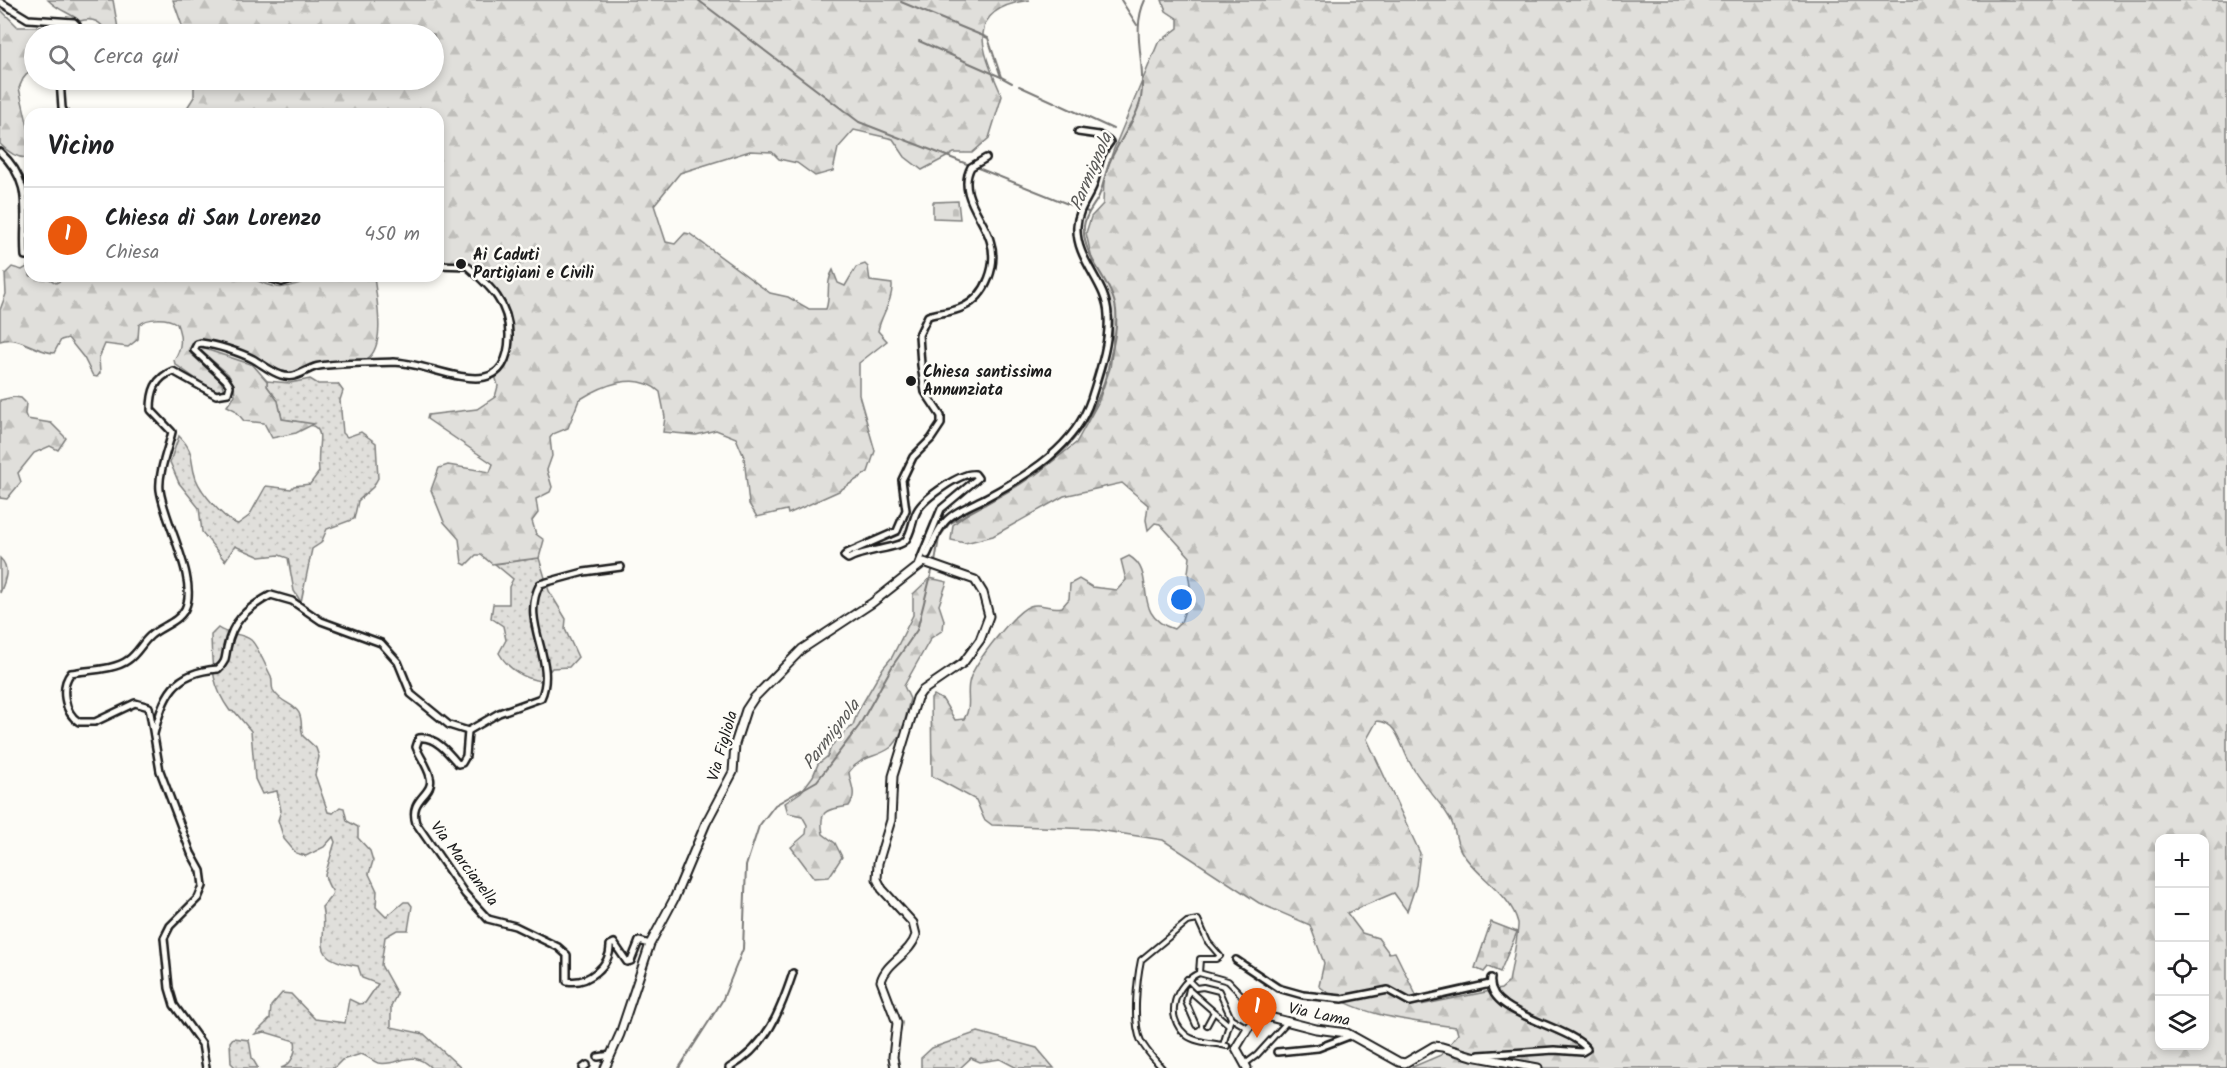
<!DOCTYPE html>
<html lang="it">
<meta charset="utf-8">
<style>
:root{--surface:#fff;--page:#f2f2f2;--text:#202124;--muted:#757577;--line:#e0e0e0;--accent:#ea580c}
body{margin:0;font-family:Kalam,sans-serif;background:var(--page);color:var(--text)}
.controls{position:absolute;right:18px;bottom:18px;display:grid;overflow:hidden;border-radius:12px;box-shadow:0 3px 9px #0003}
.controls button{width:54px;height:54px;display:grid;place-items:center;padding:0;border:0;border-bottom:2px solid var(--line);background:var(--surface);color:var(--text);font:30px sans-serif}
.you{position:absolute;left:1182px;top:600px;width:21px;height:21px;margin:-15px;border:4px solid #fff;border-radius:50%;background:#1a73e8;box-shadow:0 0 0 9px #1a73e833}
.badge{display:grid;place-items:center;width:39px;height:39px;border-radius:50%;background:var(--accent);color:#fff;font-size:20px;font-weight:700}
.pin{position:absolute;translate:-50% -50px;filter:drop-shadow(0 2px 3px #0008)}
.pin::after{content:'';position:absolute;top:32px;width:21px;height:18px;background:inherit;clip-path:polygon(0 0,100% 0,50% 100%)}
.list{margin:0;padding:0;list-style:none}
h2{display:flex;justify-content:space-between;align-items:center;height:78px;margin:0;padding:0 24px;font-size:26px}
h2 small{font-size:20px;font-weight:400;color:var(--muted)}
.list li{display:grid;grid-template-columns:39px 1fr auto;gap:18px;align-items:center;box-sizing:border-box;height:96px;padding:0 24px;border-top:2px solid var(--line)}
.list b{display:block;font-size:22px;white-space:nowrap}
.list p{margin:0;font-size:20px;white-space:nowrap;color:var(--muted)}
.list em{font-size:20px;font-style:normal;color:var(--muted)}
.icon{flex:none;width:33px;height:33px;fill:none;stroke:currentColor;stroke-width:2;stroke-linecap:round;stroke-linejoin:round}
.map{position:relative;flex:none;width:2227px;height:1068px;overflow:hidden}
.search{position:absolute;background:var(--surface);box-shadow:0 3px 9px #0003;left:24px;top:24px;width:420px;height:66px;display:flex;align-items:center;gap:15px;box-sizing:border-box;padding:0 21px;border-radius:33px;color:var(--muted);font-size:22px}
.panel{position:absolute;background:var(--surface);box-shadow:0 3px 9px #0003;left:24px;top:108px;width:420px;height:174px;border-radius:18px}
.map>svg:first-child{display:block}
.grass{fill:url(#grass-dots);stroke:#7e7e7c;stroke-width:1.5}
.forest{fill:url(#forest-firs);stroke:#7e7e7c;stroke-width:1.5;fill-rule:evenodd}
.cemetery{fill:url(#cemetery-stones);stroke:#7e7e7c;stroke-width:1.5}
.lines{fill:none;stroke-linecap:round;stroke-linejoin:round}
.stream{stroke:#797876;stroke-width:2}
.pedestrian-casing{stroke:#1c1c1c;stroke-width:8}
.minor-casing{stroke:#1c1c1c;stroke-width:10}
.tertiary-casing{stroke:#1c1c1c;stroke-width:11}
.pedestrian{stroke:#fdfcf7;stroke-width:4}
.minor{stroke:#fdfcf7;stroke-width:5}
.tertiary{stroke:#fdfcf7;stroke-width:7}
.poi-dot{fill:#1c1c1c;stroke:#fdfcf7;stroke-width:2}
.labels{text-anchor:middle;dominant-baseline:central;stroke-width:5;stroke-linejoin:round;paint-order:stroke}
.poi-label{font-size:16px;font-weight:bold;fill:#1c1c1c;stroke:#fdfcf7;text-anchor:start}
.street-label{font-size:16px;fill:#1c1c1c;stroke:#fdfcf7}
.water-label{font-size:18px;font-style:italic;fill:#5a5a58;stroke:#fdfcf7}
</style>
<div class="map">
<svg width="2227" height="1068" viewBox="0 0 2227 1068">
<defs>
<pattern id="grass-dots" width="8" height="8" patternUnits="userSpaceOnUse" patternTransform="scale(1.5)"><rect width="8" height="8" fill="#e0dfdb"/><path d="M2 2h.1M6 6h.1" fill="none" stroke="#c0bfbb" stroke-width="1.8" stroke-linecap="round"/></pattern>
<pattern id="forest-firs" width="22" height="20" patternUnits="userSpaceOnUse" patternTransform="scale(1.5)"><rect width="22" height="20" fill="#e0dfdb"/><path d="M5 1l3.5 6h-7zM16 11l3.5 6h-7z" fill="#c0bfbb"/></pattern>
<pattern id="cemetery-stones" width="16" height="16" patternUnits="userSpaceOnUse" patternTransform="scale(1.5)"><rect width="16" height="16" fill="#e0dfdb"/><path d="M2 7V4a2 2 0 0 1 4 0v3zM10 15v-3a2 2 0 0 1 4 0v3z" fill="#c0bfbb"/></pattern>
</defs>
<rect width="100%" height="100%" fill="#fdfcf7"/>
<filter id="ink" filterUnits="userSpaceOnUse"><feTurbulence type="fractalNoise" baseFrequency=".0167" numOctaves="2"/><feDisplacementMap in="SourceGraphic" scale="12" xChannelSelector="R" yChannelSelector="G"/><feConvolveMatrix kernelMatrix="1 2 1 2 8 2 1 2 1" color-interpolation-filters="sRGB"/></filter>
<g filter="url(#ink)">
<g class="grass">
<path d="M310,379L318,384H338L343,391L340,400L343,433L347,437L361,432L376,443L378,478L373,487L358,501L354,519L327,529L321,543L312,549L301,602L294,591L288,558L279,555L260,557L235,546L225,561L202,532L199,508L179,483L170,462L179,436C196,453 189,460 196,479C201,492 225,521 238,524L249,516L266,486L291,489L294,486L310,484L319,472C315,430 336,427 282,419L278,401L267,386V381L290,383Z"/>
<path d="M539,558L549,591L566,619L565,629L578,657L569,667L552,668L541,681C524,678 508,669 499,653L506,640L503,626L491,618L493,604H509V587L513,579L495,564Z"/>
<path d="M218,628C229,636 241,632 251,640C257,645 267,669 271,676C273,681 271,685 273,690C281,704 293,702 299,713C303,721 300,728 303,736L316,748L319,757L315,775L328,812L333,813L340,807L344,808L347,821L358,827V838L370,851L373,861L369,874L377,891L376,907L386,917L404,902H409L412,906L408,930H397L385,937L381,965L397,994L391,1006V1027L424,1034L461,1068H431C410,1047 400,1067 378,1063C372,1061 368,1056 361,1054L342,1060L334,1068H281C292,1065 297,1051 295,1041L265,1032L255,1034L270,1019L271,1006L282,993L291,994L315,1019L345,1023L349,999L359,1004L365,1003L378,984L362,978L358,966C305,958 330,941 322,907C341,885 330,898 325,875L335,842L333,837L324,847L306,856L296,853L284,839L278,820L281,811L277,791L262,794L255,779L251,731L235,712L230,711C211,685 212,666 211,635Z"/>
<polygon points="978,1032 1037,1048 1054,1068 1017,1068 1000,1059 980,1062 971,1058 960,1068 921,1068 921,1058 932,1048"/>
<polygon points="233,1038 249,1040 252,1058 258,1068 236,1068 231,1063 230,1042"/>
</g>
<g class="forest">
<path d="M48,0H113L119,34H108C101,22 94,17 80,21C68,11 60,12 48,0Z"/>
<path d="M173,0H1030C961,9 983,52 1002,96L989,138L972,153H954L922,170L905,157L893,139L854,130L838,148L833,171L815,176L797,163L779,159L772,152L750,151L680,173L654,205L666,242L675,244L685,233L690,234L770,293L788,297L809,309H826C831,295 825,283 833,270L838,283L845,286L856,267L865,264L868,267L870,281L892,284C893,301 881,315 878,331L887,341L859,363V395L875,451L868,472L839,491L788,514L787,510L757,517L749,504L744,457L736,438L716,430L696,435L663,432L665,417L660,392C637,370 601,386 579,400L568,428L553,434L550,438L552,456L547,470L552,487L550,492L536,499L538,513L532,521L536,534L544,540L539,558L492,564L481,555H476L466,565L462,563L459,539L444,522L431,490L439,468L448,465L490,472L493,464L427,419L428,415L477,409L495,397L498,386L495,375C499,367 506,358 507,350C513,323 499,283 474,267C464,261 450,262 438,261V114H183L194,97V80H434V34H185Z"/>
<path d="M1162,0H2227V1068H1410L1441,1055L1458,1034L1456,1027C1410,1021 1355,1016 1319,986L1324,963L1310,925L1259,903L1163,840L1092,829L992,825L984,819L976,800L932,776L931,699L934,695L943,700L955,720L964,719C973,706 965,693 970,679C975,662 1015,611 1030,606C1040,602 1051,610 1062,607L1069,599L1070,584L1079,579L1092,587L1117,590L1126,580L1121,560L1129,556C1159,573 1129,616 1174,629L1181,622L1186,607L1192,599L1188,573L1190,557L1160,524L1155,523L1148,530L1146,520L1148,505L1122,483L1064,496L993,536L965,543L951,540L953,525L988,496L1035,475L1076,443L1098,403L1110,368L1113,346L1112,311L1093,264L1086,233L1091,217L1103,204L1104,179L1113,151L1158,43L1178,28V19L1166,11ZM1377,721C1398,722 1400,745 1409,761C1419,782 1437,797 1449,817C1456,827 1455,841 1461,851C1476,877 1511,893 1518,923C1519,930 1511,971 1509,982L1501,989L1421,1005L1395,952L1389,953L1378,938L1362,933L1347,913L1394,893L1407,911L1416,885L1420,853L1367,739ZM2160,838H2204V1046H2160Z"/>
<path d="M0,9L18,27H65L69,31L67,34H34V65L23,79L19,88L30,135V157C19,160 8,152 0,144Z"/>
<path d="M30,265V276H45L56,283L69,276H249C284,296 287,286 321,276C336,272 358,276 374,276C376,297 387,346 367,359L313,363L291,373L277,370L247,354L200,339L191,346V354L221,381L224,390L213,391L175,364L174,360C182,348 182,338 177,324C168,317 147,317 139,325L138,339L128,347L105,344L99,358L100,373L97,377L93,376L84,358L68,338L61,340L54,353C35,352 18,334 0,341V310L6,294L5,274L12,267L22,270Z"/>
<polygon points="205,349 253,365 267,381 267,386 278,401 282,419 314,424 296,433 272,438 264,423 244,421 235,410 227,406 235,395 234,385 228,374 200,350"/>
<polygon points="14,397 21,398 26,403 25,414 27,419 51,423 66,438 58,450 50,446 34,453 18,473 21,482 7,499 0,498 0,400"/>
<path d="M0,558C11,568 5,581 0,593Z"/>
<path d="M930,578L947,582L939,605L944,620L943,630L931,638L904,686L910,699C906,714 903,739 890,748C876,758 860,756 849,772C850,785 858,793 849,806C828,810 818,808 823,834L835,843L842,857L829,877L814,878L791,847L806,834L807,825L802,816L788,813L785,803L801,792L813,776L818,764L828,756L831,746L853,725L858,711L883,668L892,657L913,615V594Z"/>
</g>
<g class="cemetery">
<polygon points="958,201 960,219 933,218 933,202"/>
<polygon points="1491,922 1517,932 1500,972 1488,967 1484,972 1475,968"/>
</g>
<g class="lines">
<g class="stream">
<polyline points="698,0 859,122 967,164"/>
<polyline points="1121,0 1137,25"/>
<polyline points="901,2 988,38 1001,77 1012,83"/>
<polyline points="919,41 1001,77"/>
<polyline points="1019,86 1113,129"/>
<polyline points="978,168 1088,212"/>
<path d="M935,562L939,538L949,524C1023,482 1086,459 1108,368C1112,349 1118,330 1116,310C1113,281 1081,257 1084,226C1085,215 1093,207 1098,198C1104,186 1105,171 1111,159C1119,141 1138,116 1141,98C1147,64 1130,32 1145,0"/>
<polyline points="679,1068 722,1001 743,949 746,866 759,826 775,805 817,781 859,726 893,665 917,630 933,567"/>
</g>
<g class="pedestrian-casing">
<g id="pedestrian">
<path d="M1199,973C1176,983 1163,1016 1186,1035C1195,1043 1215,1043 1227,1046"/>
<polyline points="1199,973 1228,981 1261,1015"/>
<polyline points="1187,979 1196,988 1203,987 1219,991 1231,1018"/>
<polyline points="1189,989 1186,1002 1196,1025"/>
<polyline points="1189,990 1229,1025"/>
<polyline points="1207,1025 1214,1012"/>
<polyline points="1223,1045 1231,1018 1248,1028"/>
<polyline points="1245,1064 1257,1055 1286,1023"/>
<path d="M1162,1068C1155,1060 1146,1051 1141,1041C1132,1023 1137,979 1141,960L1187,922L1198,920L1208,942L1220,956L1216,959H1200L1199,973"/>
</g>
</g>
<g class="minor-casing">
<g id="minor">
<polyline points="0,2 28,19 74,22 77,25 75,34"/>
<polyline points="60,80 62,108 65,114"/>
<path d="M0,152C35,184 22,214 25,256H30"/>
<polyline points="262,276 282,282 302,276"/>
<path d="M927,555C932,545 936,532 944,523C954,511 972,505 987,497C1028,475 1075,447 1091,399C1099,373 1110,343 1108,315C1107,283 1075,260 1077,226C1078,209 1089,198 1094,184C1100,166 1097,158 1110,142L1099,135L1078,132"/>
<path d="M918,565L941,509L978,478L975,474C961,472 924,498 917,511C912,520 912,533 905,541C899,548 863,550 848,559L844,556L847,553L897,531L906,510L902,480L913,457L931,439L941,424V416L925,392L921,365L919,335L928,316C939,312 952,313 963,307C987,296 998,264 990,240C983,217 957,193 971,167L986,158"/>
<path d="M468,731L499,713L541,698C558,660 519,623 540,584L584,572L621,567"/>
<path d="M154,734C164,695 173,672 218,669C226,662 225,659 227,648C232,621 247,608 271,595L292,601L321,621L381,643L398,662L411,694L449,725L468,731L466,756L462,763L458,764C448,752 435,736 419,738L416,747C420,757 428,767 430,777C435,795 408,798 416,823L465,894L488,919L515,926L558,947L567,955V981C588,985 611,965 610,945L614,943L627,962L631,961L639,941L650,944"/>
<polyline points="1236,960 1278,988 1303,995 1342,999 1388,990 1410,1002 1490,984"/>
<polyline points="1277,1052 1318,1048 1352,1035"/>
<path d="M1479,1055L1554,1050L1582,1052L1587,1049C1568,1024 1485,1015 1491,978"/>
<polyline points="598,1057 611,1055"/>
<path d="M206,1068L202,1044L174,1005L169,988L164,938L170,926L198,898L203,886L201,871L191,853L160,771L149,707L135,703L95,722H79C64,713 60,686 71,673C87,670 115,670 128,660C137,654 142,643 150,636C161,626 178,623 185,609C199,580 164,522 160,490C158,473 168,449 172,432L151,410C151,391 155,378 173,371L216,395L228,393L230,386L226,380L194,350L197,344L201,343C217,345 239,352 253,359C262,364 271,372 281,375C295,380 303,371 315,367C325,363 379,363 393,362C435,362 507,411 509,337C510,304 490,286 467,266L438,265"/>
<polyline points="583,1068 587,1065"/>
<path d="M729,1068C767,1046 780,1012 793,973"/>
</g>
</g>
<g class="tertiary-casing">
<g id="tertiary">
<path d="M605,1068L620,1034L650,944L674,899L706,823L733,772L735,744L746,710L754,698L802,649L872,603L924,562L975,580L983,593L989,616L980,640L963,663L922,691L917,698L893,776L891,820L878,863L877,879L882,889L913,923L916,935C910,955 887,961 881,981L897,1023L893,1057L895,1068"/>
<polyline points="1247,1068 1236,1048 1248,1028 1262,1015 1316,1029 1347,1033 1399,1062 1405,1063 1434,1046 1442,1047 1472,1056 1538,1068"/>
</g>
</g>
<use href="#pedestrian" class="pedestrian"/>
<use href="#minor" class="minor"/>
<use href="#tertiary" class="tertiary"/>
</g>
</g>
<g class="poi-dot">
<circle cx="461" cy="264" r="6"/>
<circle cx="911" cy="381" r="6"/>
</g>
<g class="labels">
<g class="poi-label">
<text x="473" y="255">Ai Caduti<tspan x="473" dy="18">Partigiani e Civili</tspan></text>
<text x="923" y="372">Chiesa santissima<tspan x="923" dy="18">Annunziata</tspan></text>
</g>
<g class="street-label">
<text transform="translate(723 746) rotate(-74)">Via Figliola</text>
<text transform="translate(464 864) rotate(53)">Via Marcianella</text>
<text transform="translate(1319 1015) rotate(12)">Via Lama</text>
</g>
<g class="water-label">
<text transform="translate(1092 172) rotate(-67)">Parmignola</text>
<text transform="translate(832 735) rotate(-53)">Parmignola</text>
</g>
</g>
</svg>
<div class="controls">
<button>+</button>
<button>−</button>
<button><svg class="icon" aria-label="locate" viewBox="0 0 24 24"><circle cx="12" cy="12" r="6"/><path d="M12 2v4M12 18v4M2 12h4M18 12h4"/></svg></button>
<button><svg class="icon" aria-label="layers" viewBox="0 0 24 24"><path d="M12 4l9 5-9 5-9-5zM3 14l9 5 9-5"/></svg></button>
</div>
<div class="you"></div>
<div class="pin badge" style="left:1257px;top:1038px">1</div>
<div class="search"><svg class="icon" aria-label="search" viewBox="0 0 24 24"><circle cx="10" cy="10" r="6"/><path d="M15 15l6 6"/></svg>Cerca qui</div>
<section class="panel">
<h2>Vicino<small></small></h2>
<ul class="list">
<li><span class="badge">1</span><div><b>Chiesa di San Lorenzo</b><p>Chiesa</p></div><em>450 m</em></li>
</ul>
</section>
</div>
